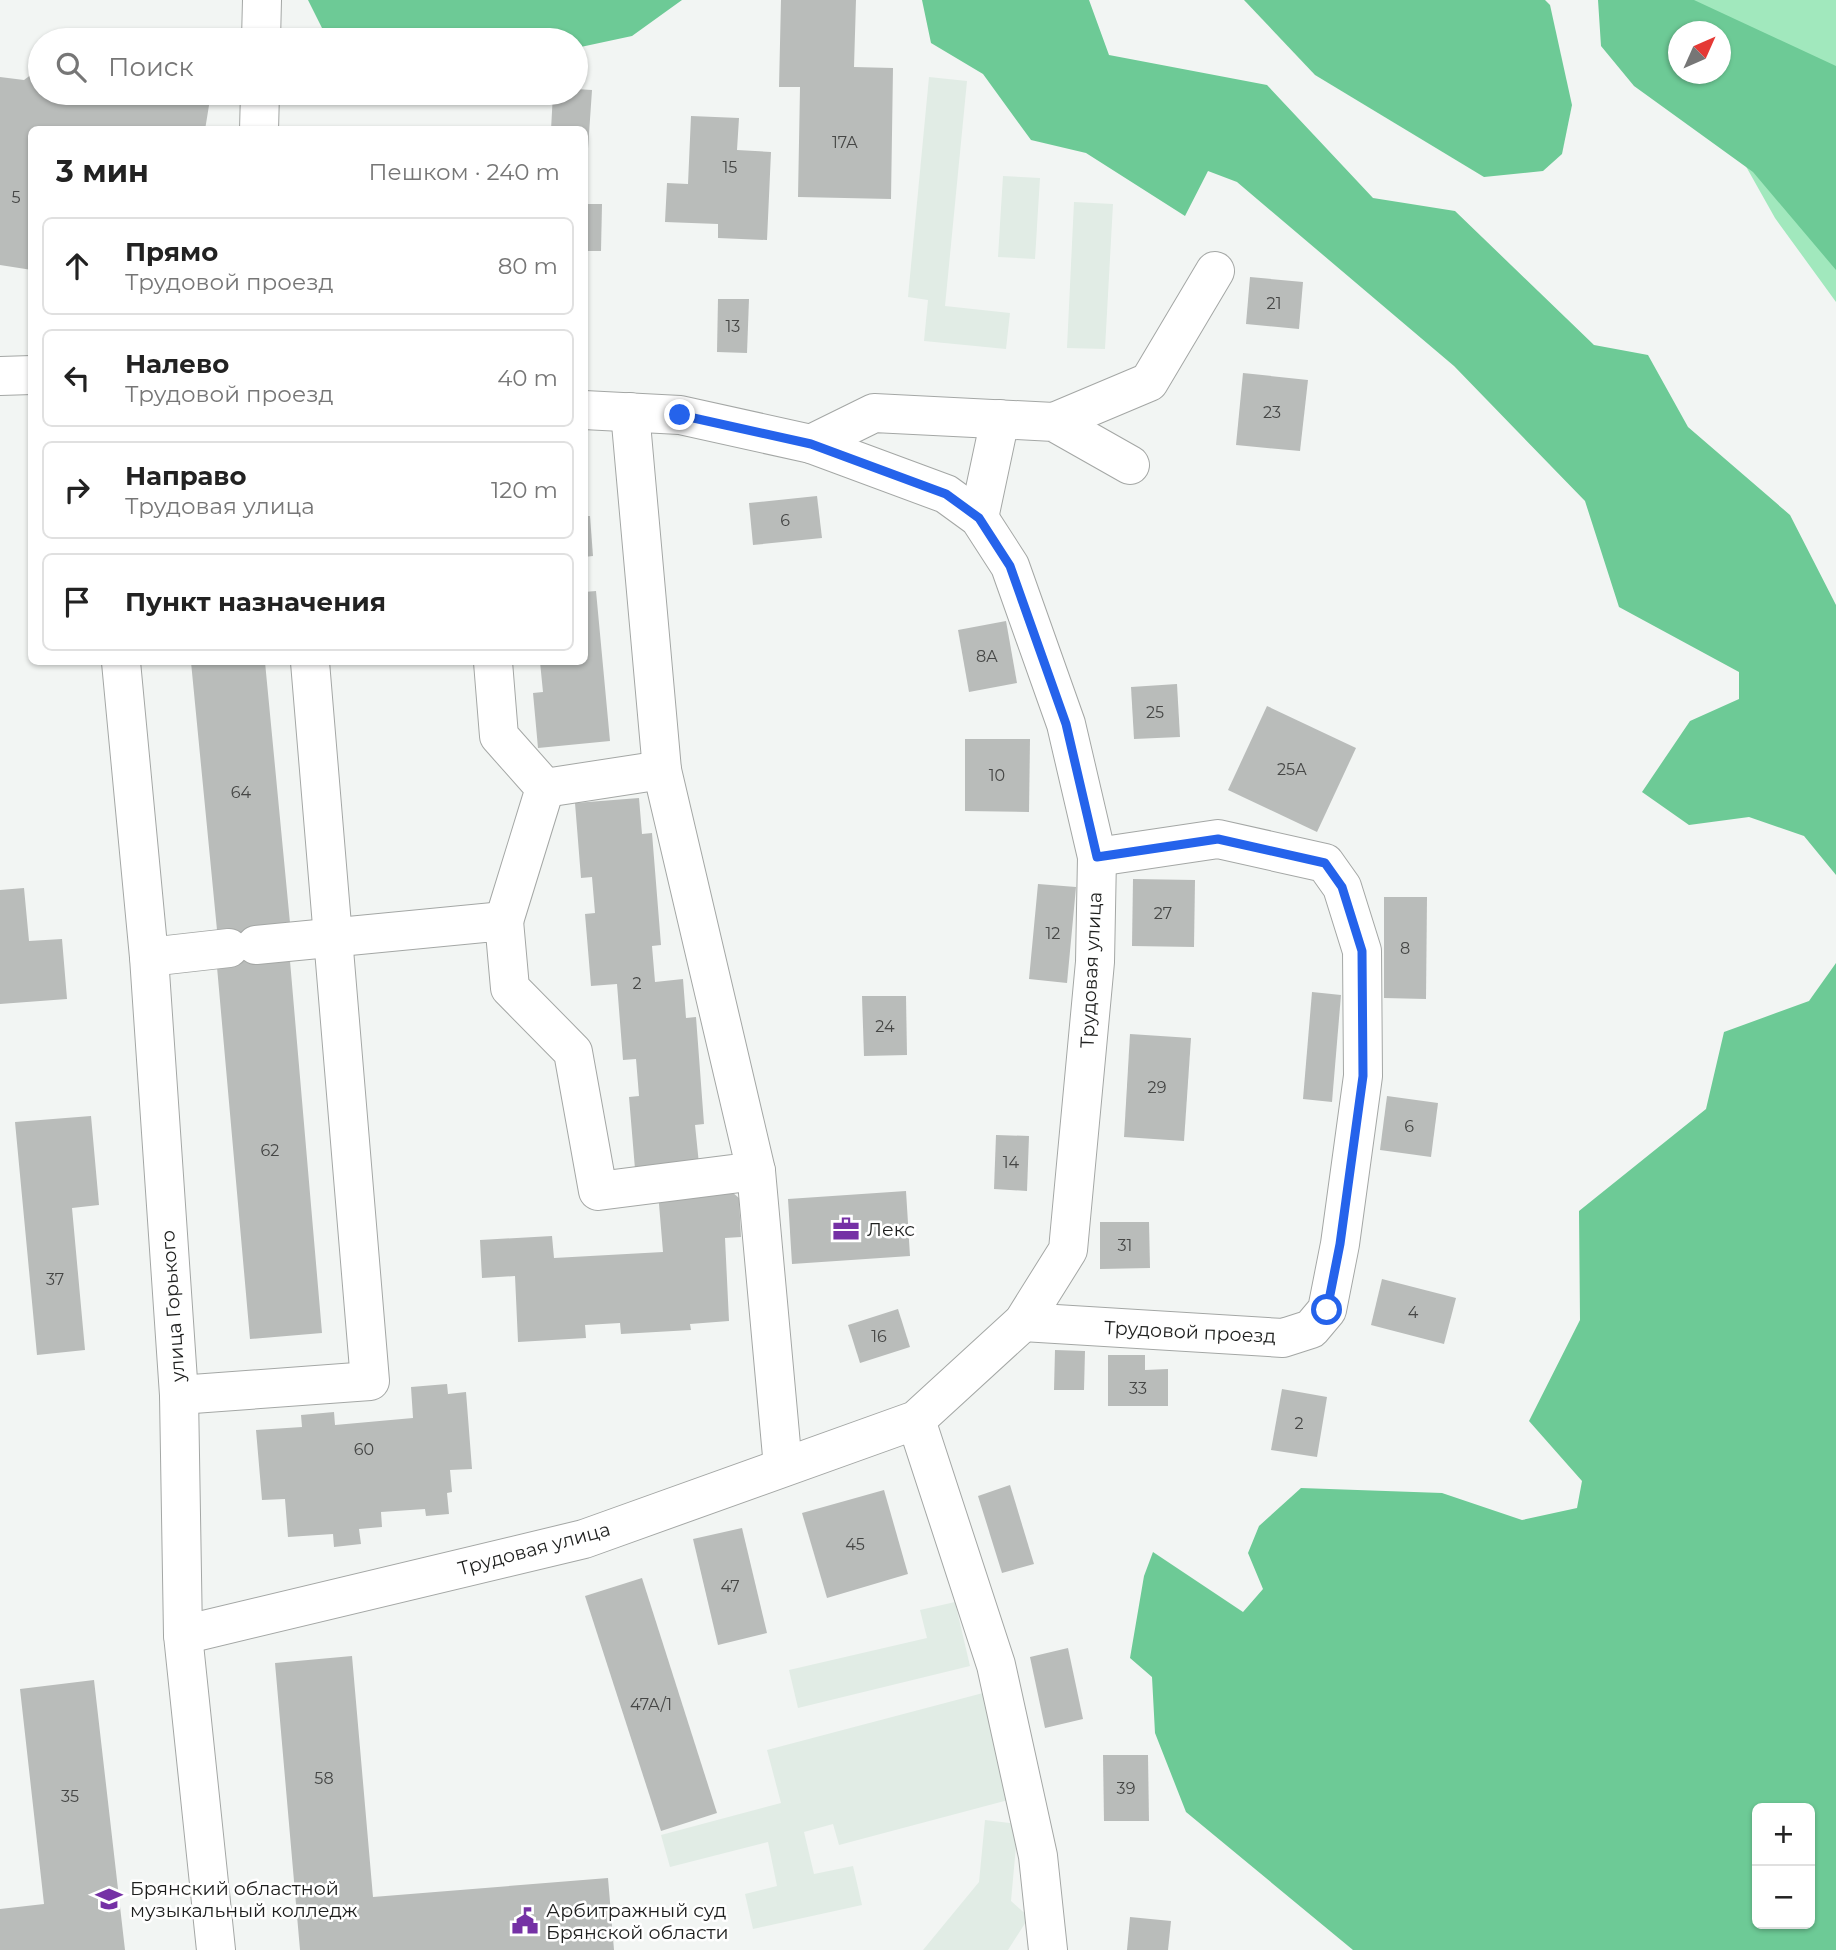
<!DOCTYPE html>
<html lang="ru">
<meta charset="utf-8">
<style>
:root{--surface:#fff;--page:#f6f6f6;--text:#222;--muted:#767676;--line:#e0e0e0}
body{margin:0;font-family:Montserrat,sans-serif;background:var(--page);color:var(--text)}
.controls{position:absolute;right:21px;bottom:21px;display:grid;overflow:hidden;border-radius:10px;box-shadow:0 2px 5px #0004}
.controls button{width:63px;height:63px;display:grid;place-items:center;padding:0;border:0;border-bottom:2px solid var(--line);background:var(--surface);color:var(--text);font:35px sans-serif}
.compass{position:absolute;left:1668px;top:21px;width:63px;height:63px;border-radius:50%;background:var(--surface);box-shadow:0 2px 5px #0004;rotate:45deg}
.stop{position:absolute;width:21px;height:21px;margin:-16px;border:5px solid #2563eb;border-radius:50%;background:#fff}
.stop.end{background:#2563eb;border-color:#fff;box-shadow:0 2px 7px #0008}
.list{margin:0;padding:0;list-style:none}
h2{display:flex;justify-content:space-between;align-items:center;height:91px;margin:0;padding:0 28px;font-size:30px}
h2 small{font-size:23px;font-weight:400;color:var(--muted)}
.list li{display:grid;grid-template-columns:46px 1fr auto;gap:21px;align-items:center;box-sizing:border-box;height:98px;margin:0 14px 14px;padding:0 14px;border:2px solid var(--line);border-radius:10px}
.list b{display:block;font-size:26px;white-space:nowrap}
.list p{margin:0;font-size:23px;white-space:nowrap;color:var(--muted)}
.list em{font-size:23px;font-style:normal;color:var(--muted)}
.icon{flex:none;width:38px;height:38px;fill:none;stroke:currentColor;stroke-width:2;stroke-linecap:round;stroke-linejoin:round}
.map{position:relative;flex:none;width:1836px;height:1950px;overflow:hidden}
.search{position:absolute;background:var(--surface);box-shadow:0 2px 5px #0004;left:28px;top:28px;width:560px;height:77px;display:flex;align-items:center;gap:18px;box-sizing:border-box;padding:0 24px;border-radius:38px;color:var(--muted);font-size:26px}
.panel{position:absolute;background:var(--surface);box-shadow:0 2px 5px #0004;left:28px;top:126px;width:560px;height:539px;border-radius:10px}
.map>svg:first-child{display:block}
.built{fill:#e1ece5}
.green{fill:#a1e8bd}
.forest{fill:#6dca96;fill-rule:evenodd}
.building{fill:#b9bcba}
.lines{fill:none;stroke-linecap:round;stroke-linejoin:round}
.minor-casing{stroke:#a4a7a5;stroke-width:40}
.minor{stroke:#fff;stroke-width:38}
.route{stroke:#2563eb;stroke-width:9}
.labels{text-anchor:middle;dominant-baseline:central;stroke-width:5;stroke-linejoin:round;paint-order:stroke}
.number-label{font-size:16px;fill:#454645}
.street-label{font-size:19px;fill:#1e1f1e;stroke:#fff}
.poi-label{font-size:19px;fill:#1e1f1e;stroke:#fff;text-anchor:start}
</style>
<div class="map">
<svg width="1836" height="1950" viewBox="0 0 1836 1950">
<rect width="100%" height="100%" fill="#f2f5f3"/>
<g class="built">
<polygon points="929,77 967,81 945,306 1010,313 1006,349 924,341 928,300 908,297"/>
<polygon points="1003,176 1040,178 1035,259 998,257"/>
<polygon points="1074,202 1113,204 1105,349 1067,348"/>
<polygon points="955,1602 970,1666 798,1708 789,1670 927,1638 920,1610"/>
<polygon points="983,1693 1012,1799 839,1845 833,1824 804,1832 814,1874 853,1866 862,1905 753,1929 745,1894 777,1886 768,1842 670,1867 661,1835 781,1803 767,1750"/>
<polygon points="985,1820 1018,1824 1011,1901 1029,1917 1008,1950 923,1950 979,1882"/>
</g>
<polygon class="green" points="1654,0 1836,0 1836,302 1775,218 1694,74 1720,74 1720,32 1678,32"/>
<g class="forest">
<polygon points="308,0 682,0 632,36 576,48 576,40 328,40"/>
<polygon points="922,0 1089,0 1109,55 1267,85 1373,198 1455,211 1594,345 1648,355 1688,427 1790,515 1836,605 1836,875 1804,836 1749,817 1689,825 1642,792 1690,721 1739,699 1739,672 1619,607 1585,501 1454,366 1237,182 1208,171 1185,216 1086,153 1031,140 983,74 931,43"/>
<polygon points="1244,0 1545,0 1550,5 1572,105 1562,154 1543,171 1484,177 1315,75"/>
<path d="M1598,0H1694L1836,66V270L1753,172L1634,86L1601,46ZM1678,32H1720V74H1678Z"/>
<path d="M1836,963V1950H1353L1186,1812L1155,1733L1152,1677L1130,1658L1144,1576L1153,1552L1243,1612L1263,1589L1248,1553L1259,1526L1301,1488L1442,1493L1522,1520L1577,1508L1582,1481L1529,1421L1580,1320L1579,1211L1706,1109L1724,1032L1809,1001ZM1810,1808V1924H1757V1808Z"/>
</g>
<g class="building">
<polygon points="781,0 856,0 854,67 893,68 891,199 798,197 800,87 779,87"/>
<polygon points="40,68 40,93 211,93 205,130 32,130 32,270 0,265 0,77 24,80"/>
<polygon points="576,89 592,90 587,163 584,162 584,130 551,130 553,93 576,93"/>
<polygon points="691,116 739,118 737,150 771,152 767,240 718,238 718,224 665,222 667,183 688,184"/>
<polygon points="584,204 602,204 601,251 584,251"/>
<polygon points="1250,277 1303,282 1299,329 1246,324"/>
<polygon points="718,299 749,299 747,353 717,352"/>
<polygon points="1243,373 1308,380 1300,451 1236,445"/>
<polygon points="817,496 822,538 753,545 749,503"/>
<polygon points="584,516 590,516 593,556 584,557"/>
<polygon points="596,591 610,741 538,748 533,693 543,692 540,662 584,662 584,592"/>
<polygon points="1006,621 1017,683 969,692 958,630"/>
<polygon points="191,662 265,662 290,923 257,964 290,961 322,1333 250,1339 217,967 229,948 227,929 217,930"/>
<polygon points="1177,684 1180,737 1134,739 1131,687"/>
<polygon points="1267,706 1356,748 1317,832 1228,790"/>
<polygon points="965,739 1030,739 1029,812 965,811"/>
<polygon points="639,798 642,834 652,833 661,945 652,946 655,982 683,979 686,1018 696,1017 704,1124 695,1125 699,1164 739,1198 741,1237 725,1238 729,1321 690,1324 691,1330 621,1334 620,1323 585,1325 586,1338 518,1342 515,1276 482,1278 480,1240 552,1236 554,1258 663,1252 656,1168 635,1169 629,1097 639,1096 636,1059 623,1060 617,984 591,986 585,914 595,913 592,877 581,878 575,803"/>
<polygon points="1133,879 1195,880 1194,947 1132,946"/>
<polygon points="1038,884 1076,887 1067,983 1029,979"/>
<polygon points="24,888 29,941 62,939 67,999 0,1004 0,890"/>
<polygon points="1384,897 1427,897 1426,999 1384,998"/>
<polygon points="1312,992 1341,995 1332,1102 1303,1099"/>
<polygon points="862,996 906,996 907,1055 864,1056"/>
<polygon points="1130,1034 1191,1038 1184,1141 1124,1137"/>
<polygon points="1387,1096 1438,1103 1431,1157 1380,1150"/>
<polygon points="91,1116 99,1205 72,1208 85,1350 37,1355 15,1122"/>
<polygon points="996,1135 1029,1136 1027,1191 994,1189"/>
<polygon points="906,1191 910,1256 792,1264 788,1199"/>
<polygon points="1100,1222 1149,1222 1150,1268 1100,1269"/>
<polygon points="1382,1279 1456,1298 1444,1344 1371,1325"/>
<polygon points="898,1309 910,1347 860,1363 848,1325"/>
<polygon points="1055,1350 1085,1351 1084,1390 1054,1390"/>
<polygon points="1108,1355 1145,1355 1145,1370 1168,1369 1168,1406 1108,1406"/>
<polygon points="447,1384 448,1394 466,1392 472,1469 450,1470 452,1492 447,1493 449,1514 426,1516 425,1509 381,1512 382,1527 359,1529 361,1544 334,1547 333,1534 288,1537 285,1499 262,1500 256,1430 302,1427 301,1415 334,1412 335,1425 413,1418 411,1387"/>
<polygon points="1282,1389 1327,1397 1317,1457 1271,1450"/>
<polygon points="1010,1485 1034,1564 1002,1573 978,1496"/>
<polygon points="884,1490 908,1574 827,1598 802,1513"/>
<polygon points="742,1528 767,1633 718,1645 693,1539"/>
<polygon points="642,1578 717,1813 661,1831 585,1596"/>
<polygon points="1068,1648 1083,1719 1045,1728 1030,1657"/>
<polygon points="352,1656 373,1897 608,1878 614,1950 300,1950 275,1663"/>
<polygon points="94,1680 125,1950 0,1950 0,1909 44,1904 20,1689"/>
<polygon points="1103,1755 1148,1755 1149,1821 1104,1821"/>
<polygon points="1130,1917 1171,1921 1168,1950 1127,1950"/>
</g>
<g class="lines">
<g class="minor-casing">
<g id="minor">
<polyline points="261,40 262,0"/>
<polyline points="259,130 260,93"/>
<polyline points="0,376 32,375"/>
<polyline points="1054,422 1149,382 1215,271"/>
<polyline points="811,444 874,413 1054,422 1130,465"/>
<polyline points="979,518 1000,419"/>
<polyline points="121,662 149,957 179,1395 183,1635 216,1950"/>
<polyline points="493,662 499,736 545,788 504,921"/>
<polyline points="545,788 662,770"/>
<polyline points="256,945 504,921 510,988 573,1052 598,1191 756,1171 662,770 630,412"/>
<polyline points="149,957 229,948"/>
<polyline points="756,1171 783,1467"/>
<polyline points="1023,1322 1283,1338 1311,1329 1327,1310 1340,1244 1363,1076 1362,951 1342,887 1325,863 1218,839 1097,857"/>
<polyline points="179,1395 370,1381 310,662"/>
<polyline points="916,1420 996,1665 1038,1856 1048,1950"/>
<polyline points="183,1635 584,1539 916,1420 1023,1322 1068,1250 1095,962 1097,857 1066,724 1010,566 979,518 946,494 811,444 680,415 584,410"/>
</g>
</g>
<use href="#minor" class="minor"/>
</g>
<g class="lines">
<polyline class="route" points="680,415 811,444 946,494 979,518 1010,566 1066,724 1097,857 1218,839 1325,863 1342,887 1362,951 1363,1076 1340,1244 1327,1310"/>
</g>
<defs>
<g id="office-bare" transform="scale(2.1)"><path d="M-6-3h4V-5.5h4V-3h4V5H-6ZM-1-4.5V-3h2v-1.5ZM-6 0V1H6V0Z" fill="#7531a5" stroke="#fff" stroke-width="2.5" paint-order="stroke"/></g>
<g id="university-bare" transform="scale(2.1)"><path d="M0-5L7-2L0 1L-7-2ZM-4 1L0 2.5L4 1V4Q0 6-4 4Z" fill="#7531a5" stroke="#fff" stroke-width="2.5" paint-order="stroke"/></g>
<g id="civic-bare" transform="scale(2.1)"><path d="M-.6-6.5H3V-4.5H.6V-3L4-1V1h2V6H-6V1h2V-1L-.6-3ZM-1.2 2.5V6h2.4V2.5Z" fill="#7531a5" stroke="#fff" stroke-width="2.5" paint-order="stroke"/></g>
</defs>
<g fill-rule="evenodd">
<use href="#office-bare" x="846" y="1229"/>
<use href="#university-bare" x="109" y="1899"/>
<use href="#civic-bare" x="525" y="1921"/>
</g>
<g class="labels">
<g class="number-label">
<text x="845" y="142">17А</text>
<text x="730" y="167">15</text>
<text x="16" y="197">5</text>
<text x="1274" y="303">21</text>
<text x="733" y="326">13</text>
<text x="1272" y="412">23</text>
<text x="785" y="520">6</text>
<text x="987" y="656">8А</text>
<text x="1155" y="712">25</text>
<text x="1292" y="769">25А</text>
<text x="997" y="775">10</text>
<text x="241" y="792">64</text>
<text x="1163" y="913">27</text>
<text x="1053" y="933">12</text>
<text x="1405" y="948">8</text>
<text x="637" y="983">2</text>
<text x="885" y="1026">24</text>
<text x="1157" y="1087">29</text>
<text x="1409" y="1126">6</text>
<text x="270" y="1150">62</text>
<text x="1011" y="1162">14</text>
<text x="1125" y="1245">31</text>
<text x="55" y="1279">37</text>
<text x="1413" y="1312">4</text>
<text x="879" y="1336">16</text>
<text x="1138" y="1388">33</text>
<text x="1299" y="1423">2</text>
<text x="364" y="1449">60</text>
<text x="855" y="1544">45</text>
<text x="730" y="1586">47</text>
<text x="651" y="1704">47А/1</text>
<text x="324" y="1778">58</text>
<text x="1126" y="1788">39</text>
<text x="70" y="1796">35</text>
</g>
<g class="street-label">
<text transform="translate(1091 970) rotate(-87)">Трудовая улица</text>
<text transform="translate(173 1306) rotate(-94)">улица Горького</text>
<text transform="translate(1190 1332) rotate(3)">Трудовой проезд</text>
<text transform="translate(534 1549) rotate(-15)">Трудовая улица</text>
</g>
<g class="poi-label">
<text x="867" y="1229">Лекс</text>
<text x="130" y="1888">Брянский областной<tspan x="130" dy="22">музыкальный колледж</tspan></text>
<text x="546" y="1910">Арбитражный суд<tspan x="546" dy="22">Брянской области</tspan></text>
</g>
</g>
</svg>
<div class="controls">
<button>+</button>
<button>−</button>
</div>
<svg class="compass" viewBox="-18 -18 36 36"><path d="M0-13l5 13h-10z" fill="#e53935"/><path d="M0 13l5-13h-10z" fill="#767676"/></svg>
<div class="stop" style="left:1327px;top:1310px"></div>
<div class="stop end" style="left:680px;top:415px"></div>
<div class="search"><svg class="icon" aria-label="search" viewBox="0 0 24 24"><circle cx="10" cy="10" r="6"/><path d="M15 15l6 6"/></svg>Поиск</div>
<section class="panel">
<h2>3 мин<small>Пешком · 240 m</small></h2>
<ul class="list">
<li><svg class="icon" aria-label="ahead" viewBox="0 0 24 24"><path d="M12 20V5M6 11l6-6 6 6"/></svg><div><b>Прямо</b><p>Трудовой проезд</p></div><em>80 m</em></li>
<li><svg class="icon" aria-label="left" viewBox="0 0 24 24"><path d="M17 20v-9H6M10 6l-5 5 5 5"/></svg><div><b>Налево</b><p>Трудовой проезд</p></div><em>40 m</em></li>
<li><svg class="icon" aria-label="right" viewBox="0 0 24 24"><path d="M7 20v-9h11M14 6l5 5-5 5"/></svg><div><b>Направо</b><p>Трудовая улица</p></div><em>120 m</em></li>
<li><svg class="icon" aria-label="arrive" viewBox="0 0 24 24"><path d="M6 21V4h12l-3 4 3 4H6"/></svg><div><b>Пункт назначения</b></div></li>
</ul>
</section>
</div>
